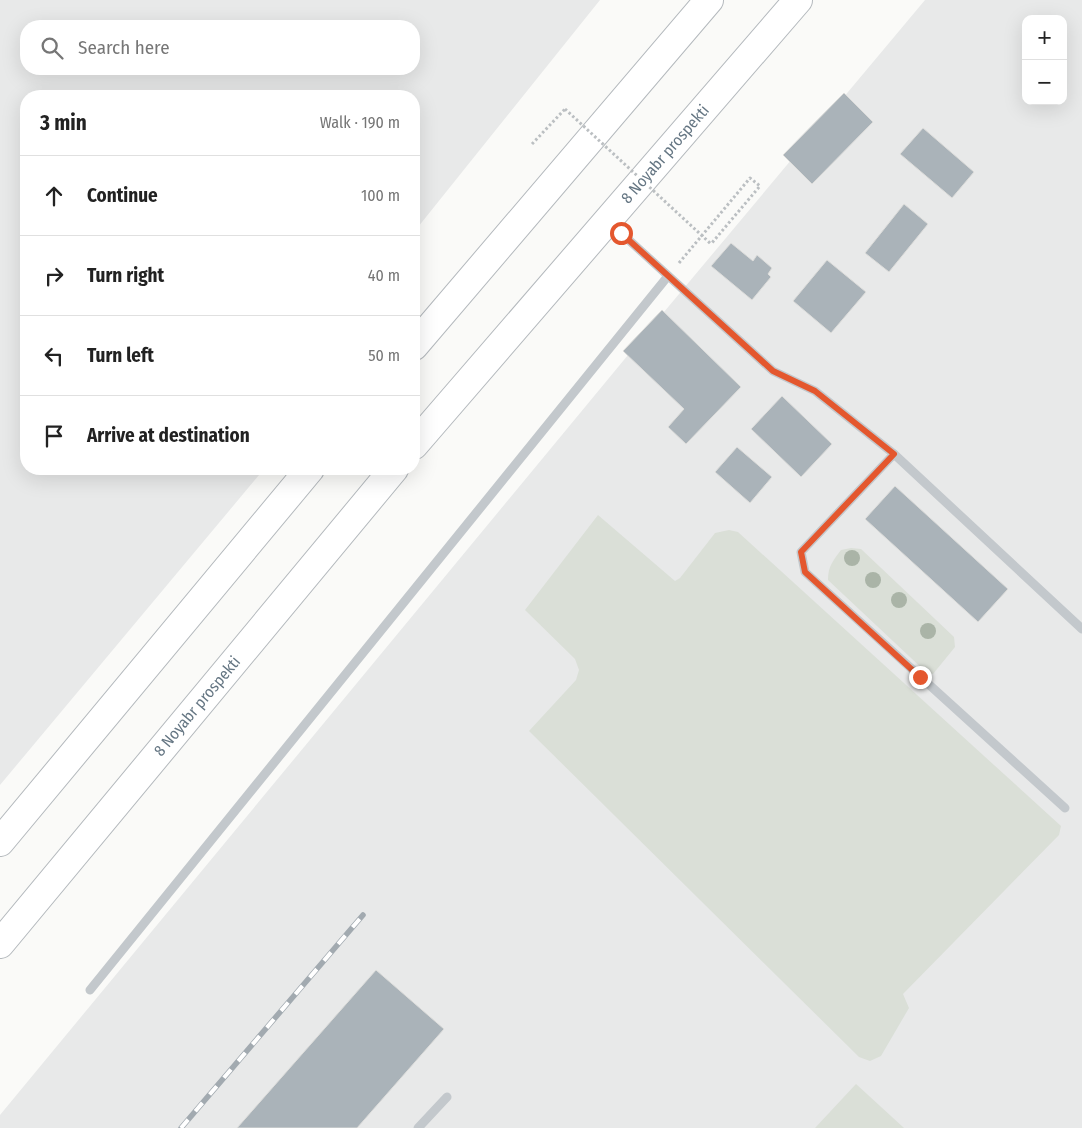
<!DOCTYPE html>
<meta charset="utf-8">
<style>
:root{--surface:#fff;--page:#f6f6f6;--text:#222;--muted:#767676;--line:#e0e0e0}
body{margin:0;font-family:"Fira Sans Condensed",sans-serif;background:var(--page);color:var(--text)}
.controls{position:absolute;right:15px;top:15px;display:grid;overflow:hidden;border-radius:10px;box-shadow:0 5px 20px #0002}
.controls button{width:45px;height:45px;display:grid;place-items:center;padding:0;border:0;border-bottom:1px solid var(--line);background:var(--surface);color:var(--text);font:25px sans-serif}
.stop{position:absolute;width:15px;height:15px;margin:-11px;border:4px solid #e4572e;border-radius:50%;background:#fff}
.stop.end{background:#e4572e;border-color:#fff;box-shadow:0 1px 5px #0008}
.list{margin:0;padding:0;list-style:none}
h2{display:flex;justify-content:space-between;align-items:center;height:65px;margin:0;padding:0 20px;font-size:21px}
h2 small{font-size:16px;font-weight:400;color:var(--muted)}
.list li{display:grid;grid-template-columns:32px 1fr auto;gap:15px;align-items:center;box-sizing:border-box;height:80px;padding:0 20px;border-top:1px solid var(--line)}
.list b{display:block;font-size:19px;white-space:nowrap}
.list em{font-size:16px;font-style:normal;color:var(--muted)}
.icon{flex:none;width:28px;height:28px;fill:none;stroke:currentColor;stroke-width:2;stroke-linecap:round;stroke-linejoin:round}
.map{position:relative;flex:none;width:1082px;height:1128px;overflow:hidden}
.search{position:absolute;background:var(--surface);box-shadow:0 5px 20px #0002;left:20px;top:20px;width:400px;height:55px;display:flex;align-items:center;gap:12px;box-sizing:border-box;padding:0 18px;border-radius:20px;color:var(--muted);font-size:19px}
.panel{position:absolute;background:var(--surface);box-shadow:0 5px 20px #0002;left:20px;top:90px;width:400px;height:385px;border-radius:20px}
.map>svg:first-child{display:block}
.built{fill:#e8e9e9;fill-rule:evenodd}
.green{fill:#dadfd7}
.building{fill:#aab3b9;stroke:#dcdcda}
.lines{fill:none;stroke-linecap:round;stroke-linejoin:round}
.highway-casing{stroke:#b4b9bd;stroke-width:30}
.path{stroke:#bbbfc2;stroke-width:3;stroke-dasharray:2.5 2.5;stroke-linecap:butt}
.lane{stroke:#c3c8cc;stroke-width:9}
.highway{stroke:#fff;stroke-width:28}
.rail-casing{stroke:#a2aab0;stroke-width:5.5}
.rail{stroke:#fff;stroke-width:4;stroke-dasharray:11;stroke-linecap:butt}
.path-bridge{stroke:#bbbfc2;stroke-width:3;stroke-dasharray:2.5 2.5;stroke-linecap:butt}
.tree{fill:#aab4a7}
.route{stroke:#e4572e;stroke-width:6}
.labels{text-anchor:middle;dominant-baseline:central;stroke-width:5;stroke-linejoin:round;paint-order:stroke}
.street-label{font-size:16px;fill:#657683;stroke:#fff}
</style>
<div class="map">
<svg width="1082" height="1128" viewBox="0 0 1082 1128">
<rect width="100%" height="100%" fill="#fafaf8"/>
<g class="built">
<path d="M0,0H600L414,232V96H26V469H264L0,785ZM26,26H414V69H26Z"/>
<path d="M925,0H1082V1128H0V1115L628,355ZM1026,19H1063V101H1026Z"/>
</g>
<g class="green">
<polygon points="598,515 675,581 680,578 715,533 729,530 738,532 1061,826 1059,835 903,994 909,1008 881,1056 870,1061 859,1057 529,731 576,680 579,670 575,659 525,610"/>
<path d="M851,548L861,549L954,637L955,647L933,674L927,673L828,580C828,566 833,561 841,550Z"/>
<polygon points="856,1084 904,1128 815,1128"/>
</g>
<g class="building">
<polygon points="844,93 873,122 812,184 783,155"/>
<polygon points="923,128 974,172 952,198 900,154"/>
<polygon points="904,204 928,224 889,272 865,253"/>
<polygon points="731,243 753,261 757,255 772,268 768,274 771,277 752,300 711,266"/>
<polygon points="827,260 866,292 831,333 793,301"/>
<polygon points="662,310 741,387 686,444 668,427 684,409 623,351"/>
<polygon points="782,396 832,444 801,477 751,429"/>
<polygon points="737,447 772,477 750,503 715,472"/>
<polygon points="895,486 1008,589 978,622 865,519"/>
<polygon points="376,970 444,1029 357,1128 237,1128"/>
</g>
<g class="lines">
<g class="highway-casing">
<g id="highway">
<polyline points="414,346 709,0"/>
<polyline points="414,445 798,0"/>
<polyline points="0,842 310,469"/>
<polyline points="0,944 394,469"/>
</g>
</g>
<g class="path">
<polyline points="532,144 565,109"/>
<polyline points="679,263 750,178 760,186 711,244"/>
</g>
<g class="lane">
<polyline points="609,222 773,371 815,391 894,454 801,552 805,572 1065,808"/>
<polyline points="894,454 1082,629"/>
<polyline points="90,990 668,276"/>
<polyline points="418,1128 447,1097"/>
</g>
<use href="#highway" class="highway"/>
<g class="rail-casing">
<polyline id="rail" points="181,1128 363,915"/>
</g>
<use href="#rail" class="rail"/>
<polyline class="path-bridge" points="565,109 711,244"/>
</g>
<g class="tree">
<circle cx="852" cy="558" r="8"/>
<circle cx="873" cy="580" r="8"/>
<circle cx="899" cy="600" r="8"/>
<circle cx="928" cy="631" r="8"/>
</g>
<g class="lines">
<polyline class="route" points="621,233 773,371 815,391 894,454 801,552 805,572 920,677"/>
</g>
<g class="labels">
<g class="street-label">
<text transform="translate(665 154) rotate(-49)">8 Noyabr prospekti</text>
<text transform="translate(197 706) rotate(-50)">8 Noyabr prospekti</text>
</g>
</g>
</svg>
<div class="controls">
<button>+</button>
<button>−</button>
</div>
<div class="stop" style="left:621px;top:233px"></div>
<div class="stop end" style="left:920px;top:677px"></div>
<div class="search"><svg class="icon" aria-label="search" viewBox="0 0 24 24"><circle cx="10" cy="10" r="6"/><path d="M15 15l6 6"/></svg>Search here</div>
<section class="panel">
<h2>3 min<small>Walk · 190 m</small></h2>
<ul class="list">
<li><svg class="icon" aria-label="ahead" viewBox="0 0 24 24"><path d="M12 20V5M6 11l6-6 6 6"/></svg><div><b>Continue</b></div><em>100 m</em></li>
<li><svg class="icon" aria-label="right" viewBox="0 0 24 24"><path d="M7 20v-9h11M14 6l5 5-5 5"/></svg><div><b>Turn right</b></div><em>40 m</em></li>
<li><svg class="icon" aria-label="left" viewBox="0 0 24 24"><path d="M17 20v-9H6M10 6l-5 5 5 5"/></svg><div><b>Turn left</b></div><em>50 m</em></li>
<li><svg class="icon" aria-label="arrive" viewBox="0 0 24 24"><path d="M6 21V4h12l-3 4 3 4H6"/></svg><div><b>Arrive at destination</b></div></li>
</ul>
</section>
</div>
